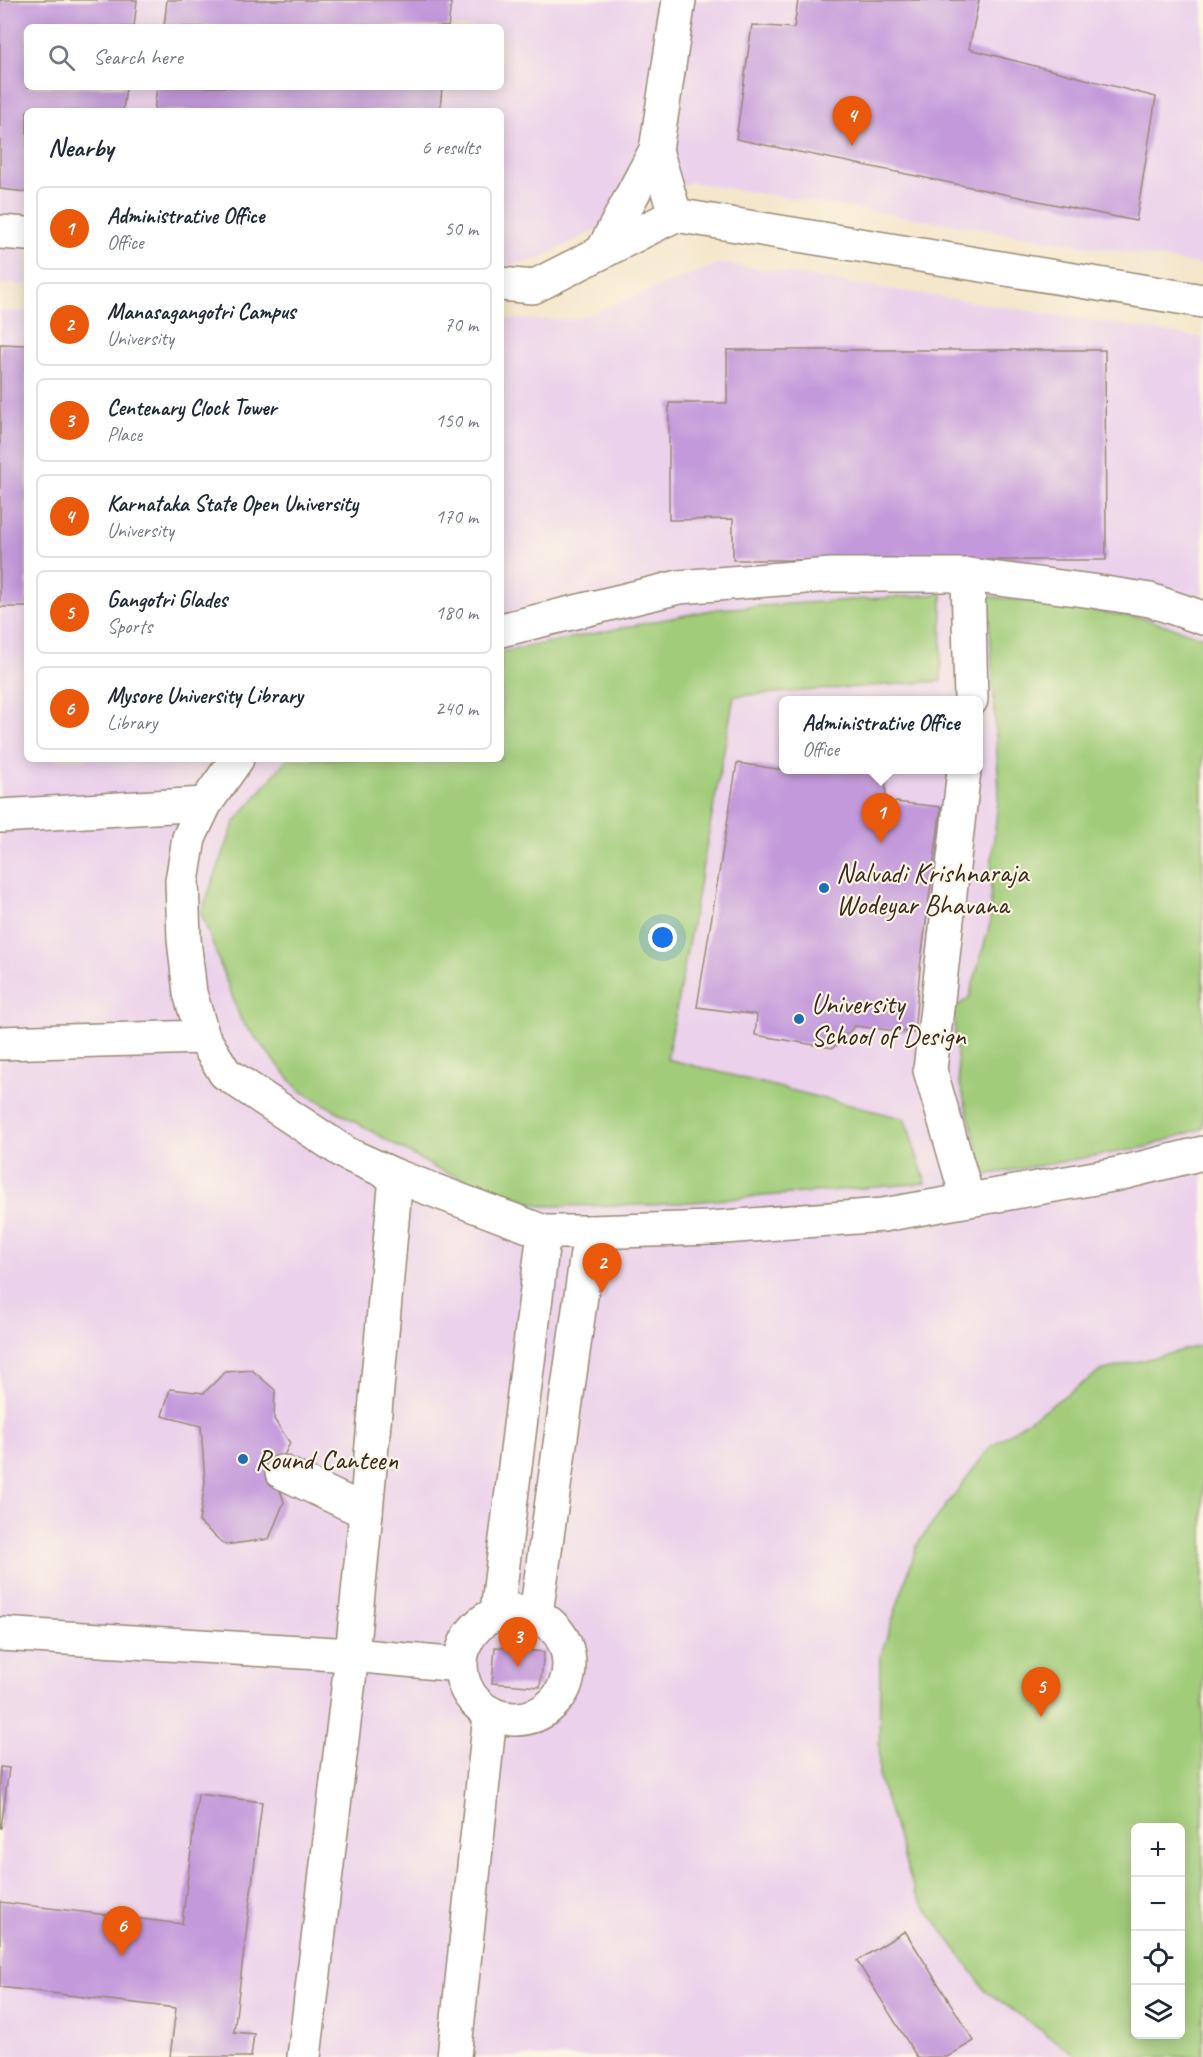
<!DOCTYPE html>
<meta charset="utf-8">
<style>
:root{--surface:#fff;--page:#f2f2f3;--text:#1f2937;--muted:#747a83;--line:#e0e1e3;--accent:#ea580c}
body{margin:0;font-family:Caveat,sans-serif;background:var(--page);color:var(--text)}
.controls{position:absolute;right:18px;bottom:18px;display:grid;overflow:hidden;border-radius:9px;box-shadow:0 3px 15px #0003}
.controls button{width:54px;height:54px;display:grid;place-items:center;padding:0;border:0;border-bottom:2px solid var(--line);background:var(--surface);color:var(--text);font:30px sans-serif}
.you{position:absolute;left:663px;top:938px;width:21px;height:21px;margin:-15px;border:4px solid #fff;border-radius:50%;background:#1a73e8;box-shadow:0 0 0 9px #1a73e833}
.badge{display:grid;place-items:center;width:39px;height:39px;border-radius:50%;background:var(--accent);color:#fff;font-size:20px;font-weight:700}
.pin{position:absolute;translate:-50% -50px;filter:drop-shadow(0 2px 3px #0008)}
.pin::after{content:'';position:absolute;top:32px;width:21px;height:18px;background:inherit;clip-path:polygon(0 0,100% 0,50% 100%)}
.popup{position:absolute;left:779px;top:696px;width:204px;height:78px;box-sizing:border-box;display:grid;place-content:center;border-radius:9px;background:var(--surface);filter:drop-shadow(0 2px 4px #0005);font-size:20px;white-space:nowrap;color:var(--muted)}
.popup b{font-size:22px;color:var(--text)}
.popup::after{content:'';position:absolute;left:50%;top:100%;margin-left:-12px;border:12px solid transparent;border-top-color:var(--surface)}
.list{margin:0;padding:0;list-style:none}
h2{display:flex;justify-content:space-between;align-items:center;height:78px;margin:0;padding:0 24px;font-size:26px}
h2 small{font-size:20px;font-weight:400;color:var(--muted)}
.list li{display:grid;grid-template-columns:39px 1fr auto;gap:18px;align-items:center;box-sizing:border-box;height:84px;margin:0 12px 12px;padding:0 12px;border:2px solid var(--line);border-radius:9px}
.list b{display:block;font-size:22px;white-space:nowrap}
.list p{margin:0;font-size:20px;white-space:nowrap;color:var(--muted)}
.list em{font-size:20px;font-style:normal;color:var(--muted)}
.icon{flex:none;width:33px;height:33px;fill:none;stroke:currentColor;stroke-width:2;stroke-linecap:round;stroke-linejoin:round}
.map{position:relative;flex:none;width:1203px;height:2057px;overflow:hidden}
.search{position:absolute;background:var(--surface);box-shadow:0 3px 15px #0003;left:24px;top:24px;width:480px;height:66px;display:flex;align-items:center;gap:15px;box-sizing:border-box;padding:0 21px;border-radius:9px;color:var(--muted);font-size:22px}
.panel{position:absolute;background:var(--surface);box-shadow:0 3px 15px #0003;left:24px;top:108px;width:480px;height:654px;border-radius:9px}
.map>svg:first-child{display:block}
.built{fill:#ebd1eb;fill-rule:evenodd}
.green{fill:#a1cc79;stroke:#6e7b4c;stroke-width:1.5;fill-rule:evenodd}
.building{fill:#c399db}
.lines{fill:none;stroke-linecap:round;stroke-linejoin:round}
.minor-casing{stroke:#988874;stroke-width:36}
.minor{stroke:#fff;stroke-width:33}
.poi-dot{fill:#1f6fb2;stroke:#fcf5e5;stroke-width:2}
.labels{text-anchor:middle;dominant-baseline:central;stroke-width:4.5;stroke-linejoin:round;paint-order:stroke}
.poi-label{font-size:28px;fill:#3b2a1e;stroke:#fcf5e5;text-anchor:start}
</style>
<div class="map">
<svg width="1203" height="2057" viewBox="0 0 1203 2057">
<rect width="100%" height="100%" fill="#fcf5e5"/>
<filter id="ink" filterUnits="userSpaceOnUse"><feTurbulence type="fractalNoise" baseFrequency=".0167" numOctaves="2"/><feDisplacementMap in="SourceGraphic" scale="12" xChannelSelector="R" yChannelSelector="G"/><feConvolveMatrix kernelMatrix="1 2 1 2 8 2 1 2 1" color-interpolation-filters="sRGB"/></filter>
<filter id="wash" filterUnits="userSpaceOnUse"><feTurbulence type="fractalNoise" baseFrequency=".008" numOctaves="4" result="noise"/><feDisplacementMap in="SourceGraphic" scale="24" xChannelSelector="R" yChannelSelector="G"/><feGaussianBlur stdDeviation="1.35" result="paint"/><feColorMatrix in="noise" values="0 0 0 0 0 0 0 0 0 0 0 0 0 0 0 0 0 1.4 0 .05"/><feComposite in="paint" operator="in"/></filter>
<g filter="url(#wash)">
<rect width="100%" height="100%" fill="#f4e6cb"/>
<g class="built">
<path d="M0,0H1203V265L690,182L543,257L501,268V111H27V285L0,284ZM27,27H501V87H27Z"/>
<path d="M721,263L1203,338V2057H0V311H27V759H501V319L575,320ZM784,700H978V770H784ZM1136,1828H1180V2034H1136Z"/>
</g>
<g class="green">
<polygon points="942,594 941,681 734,696 667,1059 905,1119 926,1183 653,1205 542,1206 437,1169 298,1089 241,1020 201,913 235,822 287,759 501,759 501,652 716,609"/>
<polygon points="988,596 1142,618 1203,637 1203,1128 1147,1147 985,1175 959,1081 953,1009 969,998 990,924 991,870 999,790"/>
<path d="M1203,1345V2057H1078L986,1991L915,1893L879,1778L880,1657L918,1543L991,1446L1101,1371ZM1136,1828H1180V2034H1136Z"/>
</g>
<g id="blocks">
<g class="building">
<polygon points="0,0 137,0 134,27 27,27 27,87 126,87 123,111 27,111 27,192 0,189"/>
<polygon points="167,0 431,0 451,3 448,27 164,27"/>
<polygon points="798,0 979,0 969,49 1156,97 1136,221 736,139 752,25 794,28"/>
<polygon points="157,87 442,87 440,111 154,111"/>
<polygon points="0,344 27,345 27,607 0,607"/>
<polygon points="727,350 1105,350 1106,560 733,560 733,519 669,520 669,403 727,403"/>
<polygon points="737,763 784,770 885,770 886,801 941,807 920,968 914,1033 855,1026 833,1048 755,1035 757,1015 697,1007"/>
<polygon points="252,1370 275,1390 274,1419 290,1443 275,1474 284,1502 269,1539 225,1545 199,1522 205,1483 201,1426 162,1416 170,1389 204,1393 225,1372"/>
<polygon points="495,1647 544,1652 540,1687 492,1683"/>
<polygon points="0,1767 9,1768 1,1828 0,1828"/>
<polygon points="198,1794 262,1802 234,2032 254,2034 251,2057 170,2057 176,2008 0,1987 0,1902 182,1924"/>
<polygon points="905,1931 974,2041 947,2057 917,2057 857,1961"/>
</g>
</g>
</g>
<g filter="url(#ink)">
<use href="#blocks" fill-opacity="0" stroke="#988874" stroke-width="1.5"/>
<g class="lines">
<g class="minor-casing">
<g id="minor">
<polyline points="656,150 675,215"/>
<polyline points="0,232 27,234"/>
<polyline points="602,252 656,150 679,0"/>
<polyline points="501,284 533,287 675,215 1203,301"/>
<polyline points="968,575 971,700"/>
<polyline points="501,630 679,587 831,575 968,575 1092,591 1150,600 1203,618"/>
<polyline points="237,759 205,804 189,838 182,881 184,939 190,993 203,1037 225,1073 347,1154 396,1176 544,1232 590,1232 711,1228 883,1215 1118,1174 1203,1153"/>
<polyline points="964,770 930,1070 968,1200"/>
<polyline points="0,816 205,804"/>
<polyline points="0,1043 203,1037"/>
<polyline points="282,1472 366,1512"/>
<circle cx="515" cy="1665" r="54"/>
<polyline points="497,1612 544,1232"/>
<polyline points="536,1614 590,1232"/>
<polyline points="0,1634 352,1655 460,1665"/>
<polyline points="304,2057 352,1655 366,1512 396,1176"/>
<polyline points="454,2057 490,1715"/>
</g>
</g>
<use href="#minor" class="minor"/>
</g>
</g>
<g class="poi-dot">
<circle cx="824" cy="888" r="6"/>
<circle cx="799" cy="1019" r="6"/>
<circle cx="243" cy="1459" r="6"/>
</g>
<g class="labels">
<g class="poi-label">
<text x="836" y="872">Nalvadi Krishnaraja<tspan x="836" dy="32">Wodeyar Bhavana</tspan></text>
<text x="811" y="1003">University<tspan x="811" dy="32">School of Design</tspan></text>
<text x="255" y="1459">Round Canteen</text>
</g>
</g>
</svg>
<div class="controls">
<button>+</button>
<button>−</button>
<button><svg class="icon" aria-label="locate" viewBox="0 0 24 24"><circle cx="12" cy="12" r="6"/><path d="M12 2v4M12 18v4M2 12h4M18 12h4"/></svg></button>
<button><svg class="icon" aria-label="layers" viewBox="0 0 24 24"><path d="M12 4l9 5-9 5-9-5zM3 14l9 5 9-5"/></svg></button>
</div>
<div class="you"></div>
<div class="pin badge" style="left:881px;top:843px">1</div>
<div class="popup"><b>Administrative Office</b>Office</div>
<div class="pin badge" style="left:602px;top:1293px">2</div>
<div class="pin badge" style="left:518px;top:1667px">3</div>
<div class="pin badge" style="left:852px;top:146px">4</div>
<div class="pin badge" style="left:1041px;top:1717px">5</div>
<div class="pin badge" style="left:122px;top:1956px">6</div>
<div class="search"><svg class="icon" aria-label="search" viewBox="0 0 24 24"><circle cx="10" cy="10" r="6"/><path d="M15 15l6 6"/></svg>Search here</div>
<section class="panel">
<h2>Nearby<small>6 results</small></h2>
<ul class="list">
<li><span class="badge">1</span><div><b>Administrative Office</b><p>Office</p></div><em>50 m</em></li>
<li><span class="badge">2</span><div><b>Manasagangotri Campus</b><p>University</p></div><em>70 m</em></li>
<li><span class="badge">3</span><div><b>Centenary Clock Tower</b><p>Place</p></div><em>150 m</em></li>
<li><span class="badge">4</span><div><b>Karnataka State Open University</b><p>University</p></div><em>170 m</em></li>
<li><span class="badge">5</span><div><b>Gangotri Glades</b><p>Sports</p></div><em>180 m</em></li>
<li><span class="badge">6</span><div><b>Mysore University Library</b><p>Library</p></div><em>240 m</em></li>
</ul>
</section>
</div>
